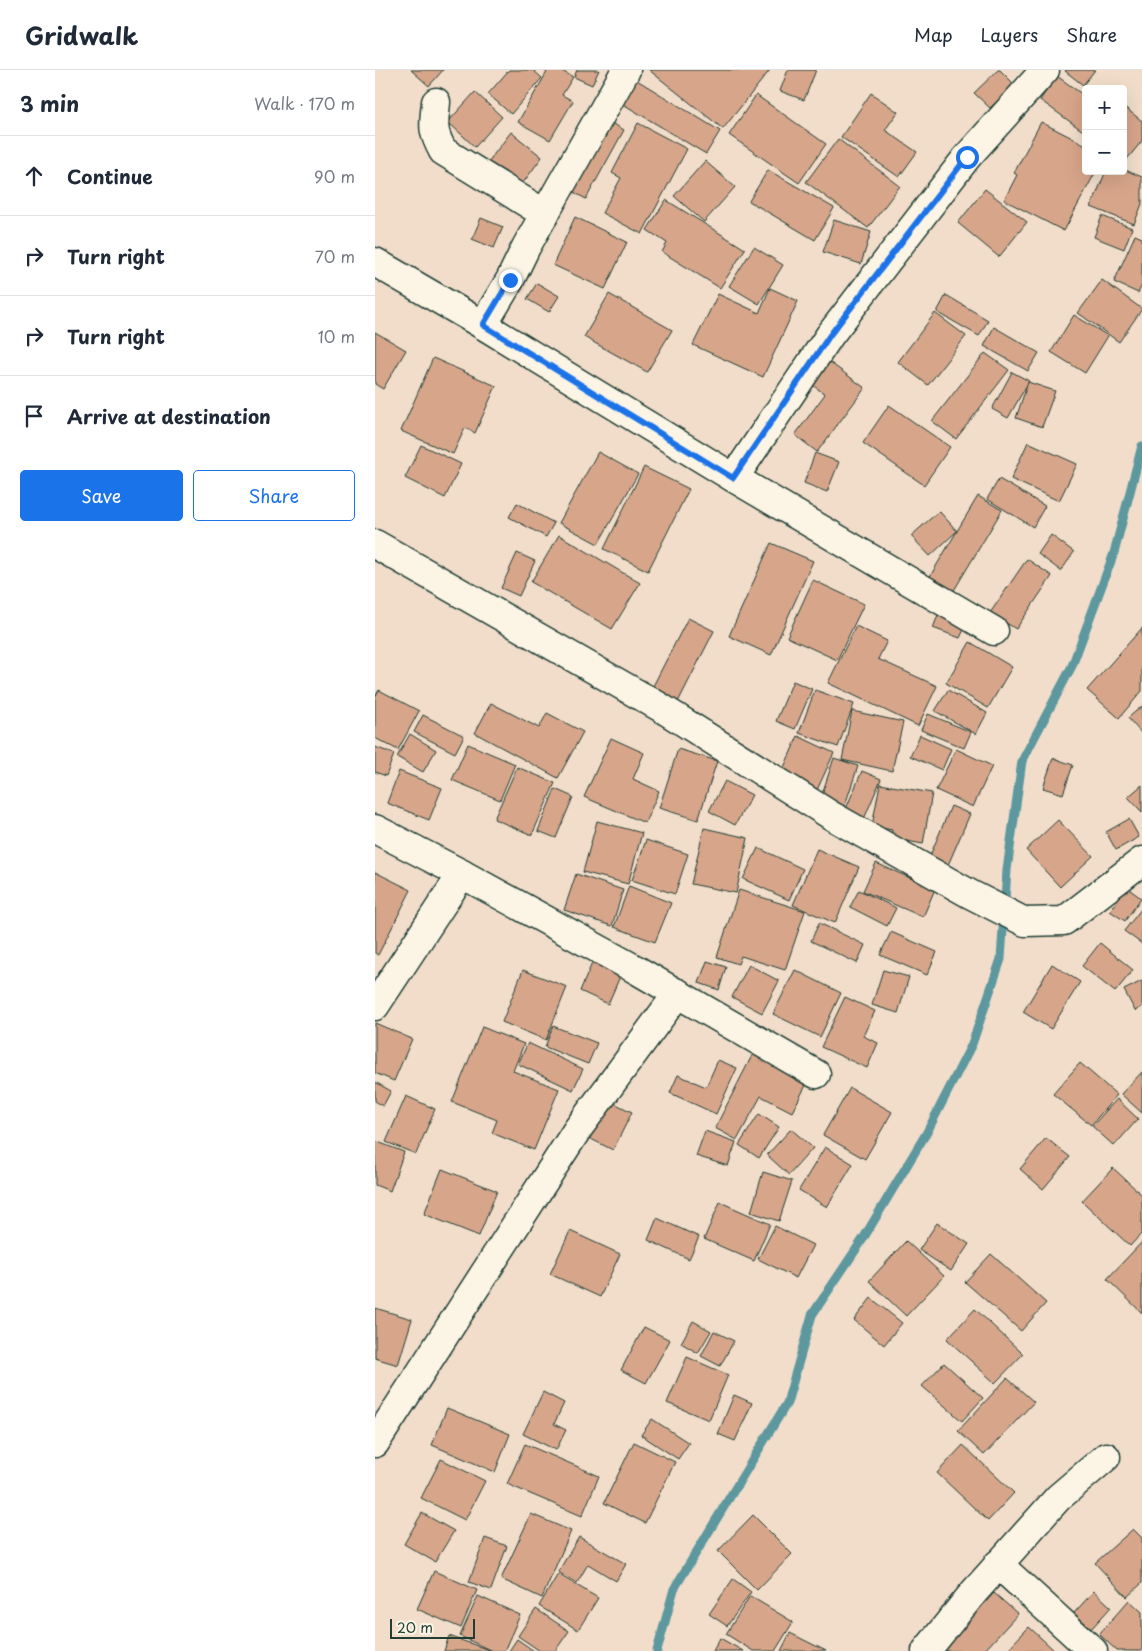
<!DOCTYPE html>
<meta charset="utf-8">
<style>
:root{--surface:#fff;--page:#f2f2f3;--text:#1f2937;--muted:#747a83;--line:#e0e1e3;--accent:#1a73e8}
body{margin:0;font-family:"Playpen Sans",sans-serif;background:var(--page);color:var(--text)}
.controls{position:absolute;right:15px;top:15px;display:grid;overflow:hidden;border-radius:5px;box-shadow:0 5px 20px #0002}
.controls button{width:45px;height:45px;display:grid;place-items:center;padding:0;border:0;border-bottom:1px solid var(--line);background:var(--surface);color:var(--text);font:25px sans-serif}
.scale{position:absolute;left:15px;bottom:12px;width:85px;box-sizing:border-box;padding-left:5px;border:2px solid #1f3d34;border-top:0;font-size:14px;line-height:18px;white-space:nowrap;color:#1f3d34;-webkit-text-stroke:4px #fcf5e5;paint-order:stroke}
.stop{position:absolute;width:15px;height:15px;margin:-11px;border:4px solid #1a73e8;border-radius:50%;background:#fff}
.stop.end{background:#1a73e8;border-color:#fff;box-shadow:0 1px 5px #0008}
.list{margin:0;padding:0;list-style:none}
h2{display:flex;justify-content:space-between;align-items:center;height:65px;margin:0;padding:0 20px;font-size:21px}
h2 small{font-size:16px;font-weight:400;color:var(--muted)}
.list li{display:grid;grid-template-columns:32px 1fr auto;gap:15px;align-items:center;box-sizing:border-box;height:80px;padding:0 20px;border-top:1px solid var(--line)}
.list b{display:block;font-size:19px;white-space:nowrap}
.list em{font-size:16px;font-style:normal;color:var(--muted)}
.actions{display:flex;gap:10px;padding:15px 20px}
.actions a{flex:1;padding:11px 0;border:1px solid var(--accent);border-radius:5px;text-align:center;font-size:18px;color:var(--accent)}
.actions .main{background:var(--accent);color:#fff}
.icon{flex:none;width:28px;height:28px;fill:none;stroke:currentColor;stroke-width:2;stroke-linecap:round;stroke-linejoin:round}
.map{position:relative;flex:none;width:767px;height:1581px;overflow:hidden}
header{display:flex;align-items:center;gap:30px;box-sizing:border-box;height:70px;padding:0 25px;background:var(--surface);border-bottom:1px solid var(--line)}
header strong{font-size:24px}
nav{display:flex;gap:28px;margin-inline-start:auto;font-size:18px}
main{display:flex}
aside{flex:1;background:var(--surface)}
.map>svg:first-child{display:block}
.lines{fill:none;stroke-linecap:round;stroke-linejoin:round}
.stream{stroke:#5d989f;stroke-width:9}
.building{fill:#d7a58a;stroke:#1f3d34}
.minor-casing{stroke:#1f3d34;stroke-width:31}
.minor{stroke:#fcf5e5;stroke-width:28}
.route{stroke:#1a73e8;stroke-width:6}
</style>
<header>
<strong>Gridwalk</strong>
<nav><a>Map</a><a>Layers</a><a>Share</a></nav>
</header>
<main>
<aside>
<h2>3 min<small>Walk · 170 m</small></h2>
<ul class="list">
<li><svg class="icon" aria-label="ahead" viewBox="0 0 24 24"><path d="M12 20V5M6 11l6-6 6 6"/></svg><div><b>Continue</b></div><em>90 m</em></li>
<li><svg class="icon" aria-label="right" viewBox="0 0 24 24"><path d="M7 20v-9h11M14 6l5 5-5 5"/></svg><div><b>Turn right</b></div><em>70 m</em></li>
<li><svg class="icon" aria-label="right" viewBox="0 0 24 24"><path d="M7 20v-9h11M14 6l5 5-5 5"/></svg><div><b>Turn right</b></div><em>10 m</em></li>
<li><svg class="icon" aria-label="arrive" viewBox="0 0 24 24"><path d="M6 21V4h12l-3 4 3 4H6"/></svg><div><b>Arrive at destination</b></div></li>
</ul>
<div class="actions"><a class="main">Save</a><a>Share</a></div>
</aside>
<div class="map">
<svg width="767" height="1581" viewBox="0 0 767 1581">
<rect width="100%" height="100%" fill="#f1ddca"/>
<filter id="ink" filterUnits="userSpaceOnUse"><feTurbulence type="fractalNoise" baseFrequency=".02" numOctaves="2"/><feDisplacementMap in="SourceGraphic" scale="10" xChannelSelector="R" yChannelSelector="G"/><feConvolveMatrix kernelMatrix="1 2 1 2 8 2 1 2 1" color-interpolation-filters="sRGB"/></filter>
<g filter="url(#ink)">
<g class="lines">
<polyline class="stream" points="282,1581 299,1519 412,1333 437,1245 488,1169 552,1062 597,974 626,889 632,800 647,691 697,596 739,483 767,376"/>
</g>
<g class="building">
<polygon points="36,0 68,0 54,16"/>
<polygon points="134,0 158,0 167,8 136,44 113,24"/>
<polygon points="168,0 185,0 198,7 187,25 198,31 175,70 143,52 172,2"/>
<polygon points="202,0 224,0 217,15 199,7"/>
<polygon points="274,0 395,0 348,59"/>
<polygon points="413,0 441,0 429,30 405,21"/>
<polygon points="623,0 625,0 639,14 615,38 599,23"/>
<polygon points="691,0 720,0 708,15 690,1"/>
<polygon points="682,6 711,27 711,57 708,61 665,30"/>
<polygon points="257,7 345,61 331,84 243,31"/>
<polygon points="100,22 127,47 100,77 73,52"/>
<polygon points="496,23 523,42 510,60 542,82 524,107 466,67"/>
<polygon points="381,25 451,74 424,113 354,65"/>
<polygon points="748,36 767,51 767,71 748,94"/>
<polygon points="233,51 249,60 211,129 195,120"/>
<polygon points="666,52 711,75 711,101 721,101 689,161 629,130 642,105 639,103"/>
<polygon points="263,53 312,79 267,164 227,143 246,108 237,103"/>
<polygon points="136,62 167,87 145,117 113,92"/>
<polygon points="463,69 525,116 493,158 431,112"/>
<polygon points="330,91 360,117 329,152 299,126"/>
<polygon points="748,99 767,107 767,134 759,154 716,137 731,101 748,101"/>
<polygon points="393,100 459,138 440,170 374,131"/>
<polygon points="610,119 652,152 624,187 583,153"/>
<polygon points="291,130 370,179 345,218 287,182 292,173 272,160"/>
<polygon points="727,146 757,158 749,179 719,167"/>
<polygon points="200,147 252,172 230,219 178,195"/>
<polygon points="106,148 128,157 119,178 97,169"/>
<polygon points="459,150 496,162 486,194 448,182"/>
<polygon points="760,165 767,168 767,215 763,223 739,212"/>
<polygon points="379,177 408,195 384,234 354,216"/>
<polygon points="727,210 767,239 744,272 703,243"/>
<polygon points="162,213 184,226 174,242 152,229"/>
<polygon points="395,218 423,231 388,307 318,275 343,224 384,243"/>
<polygon points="234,224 297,260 272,302 209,267"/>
<polygon points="571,225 613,250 604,266 562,242"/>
<polygon points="560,243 591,266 553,315 523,292"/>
<polygon points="699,245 733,266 710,303 676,282"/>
<polygon points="619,257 664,283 653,301 609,276"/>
<polygon points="0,262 31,280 8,319 0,314"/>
<polygon points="610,283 634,300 581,369 557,351"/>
<polygon points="58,288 121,316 100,363 90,358 78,384 26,361"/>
<polygon points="450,289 490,318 442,382 420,365 450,324 433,312"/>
<polygon points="637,302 654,311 633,348 617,339"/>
<polygon points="653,312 680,321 667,357 641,348"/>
<polygon points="514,335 575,377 549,415 488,373"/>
<polygon points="653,372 702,394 684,431 636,409"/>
<polygon points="46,375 86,394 70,428 30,408"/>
<polygon points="223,382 263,404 223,474 184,453"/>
<polygon points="440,383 464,392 452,422 429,413"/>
<polygon points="269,397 314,419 273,501 229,479"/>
<polygon points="624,409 670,436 658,457 612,429"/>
<polygon points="603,426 627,440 578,522 554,508"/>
<polygon points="142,433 179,453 171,467 134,447"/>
<polygon points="564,441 582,461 555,486 536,466"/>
<polygon points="184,465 265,513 237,559 156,512"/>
<polygon points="676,465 699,482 686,501 663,484"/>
<polygon points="396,473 438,491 396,585 354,566"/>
<polygon points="142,483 160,491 144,526 126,518"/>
<polygon points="652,489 677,506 641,559 615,543"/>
<polygon points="438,510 489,534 462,590 412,567"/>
<polygon points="567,535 595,546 585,568 558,558"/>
<polygon points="313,548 339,561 302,634 276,620"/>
<polygon points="481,556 512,571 503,589 562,616 543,656 453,613"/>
<polygon points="767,558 767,621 744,648 712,620"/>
<polygon points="595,572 637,597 613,638 571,613"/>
<polygon points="418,611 437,619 420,659 401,651"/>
<polygon points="4,620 44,641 23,680 0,668 0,627"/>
<polygon points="440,620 479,634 463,677 424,663"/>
<polygon points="573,620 612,643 601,664 560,641"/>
<polygon points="116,633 164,658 172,643 208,662 183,708 100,663"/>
<polygon points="767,636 767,664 753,648"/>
<polygon points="477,641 528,652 517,701 467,690"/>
<polygon points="553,644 596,662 589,678 546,660"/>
<polygon points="48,645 89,666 80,683 39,662"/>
<polygon points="35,664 61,680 48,702 22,687"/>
<polygon points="545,665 576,679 567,700 535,686"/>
<polygon points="423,666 459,683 442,720 406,704"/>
<polygon points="236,668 269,683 258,709 284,721 270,753 209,727"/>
<polygon points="93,674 140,694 125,730 77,710"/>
<polygon points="0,677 19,684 11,706 0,702"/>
<polygon points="303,679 342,691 323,750 284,738"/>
<polygon points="581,679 617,696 598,737 561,720"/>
<polygon points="459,688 483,696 469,738 445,730"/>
<polygon points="678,688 698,695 688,724 668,718"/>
<polygon points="142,697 180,713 157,765 119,749"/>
<polygon points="24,701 67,718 54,750 12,733"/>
<polygon points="487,701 506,709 489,749 470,741"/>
<polygon points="350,711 377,725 360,755 334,741"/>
<polygon points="505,714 557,723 548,774 516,768 517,760 497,756"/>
<polygon points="767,715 767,742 753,727"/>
<polygon points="180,719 198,727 181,768 163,761"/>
<polygon points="576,736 595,744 573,795 554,788"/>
<polygon points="754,749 764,767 741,780 731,762"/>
<polygon points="683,750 718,786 685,817 651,780"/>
<polygon points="222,751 267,763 253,814 208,802"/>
<polygon points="329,758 373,768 361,823 316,814"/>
<polygon points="271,770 313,784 300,824 257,810"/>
<polygon points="383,778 428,799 414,830 368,809"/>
<polygon points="442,779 484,797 460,853 418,835"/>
<polygon points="501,793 560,819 548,847 488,821"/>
<polygon points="0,802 36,820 3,885 0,883"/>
<polygon points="201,804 248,820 237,856 189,840"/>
<polygon points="254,816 296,833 280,872 239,857"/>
<polygon points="751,817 766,828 750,851 735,841"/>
<polygon points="364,820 430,841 410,900 366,886 363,894 342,887"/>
<polygon points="484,820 521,838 512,856 475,837"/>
<polygon points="767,838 767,874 749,861"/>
<polygon points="444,853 490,875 482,893 436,871"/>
<polygon points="516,862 562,882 552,905 505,885"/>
<polygon points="725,873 758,900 740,922 707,896"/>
<polygon points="218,891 246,904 233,934 205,921"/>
<polygon points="332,891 351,897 344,920 324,913"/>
<polygon points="677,894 705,912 676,959 648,942"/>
<polygon points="374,895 404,911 387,943 357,927"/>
<polygon points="148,900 192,917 171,970 127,952"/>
<polygon points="420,900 466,923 445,967 398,944"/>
<polygon points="508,900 534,907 523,943 497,935"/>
<polygon points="767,911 767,937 760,941 749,920"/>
<polygon points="470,927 500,941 488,966 503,973 492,998 446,977"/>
<polygon points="0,953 37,969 19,1011 0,1003"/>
<polygon points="178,956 222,973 213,994 170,977"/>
<polygon points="107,957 149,974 138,1001 184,1019 159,1080 117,1063 122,1050 77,1032"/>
<polygon points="384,972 439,1000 417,1042 386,1026 362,1070 340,1058"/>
<polygon points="153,973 208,999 198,1020 143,994"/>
<polygon points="343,990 362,998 341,1044 295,1023 303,1005 331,1017"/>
<polygon points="705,993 742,1025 716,1055 678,1024"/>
<polygon points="767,1002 767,1043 746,1024"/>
<polygon points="0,1012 16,1021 8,1036 0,1031"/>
<polygon points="475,1018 517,1042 490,1089 448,1065"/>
<polygon points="31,1026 60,1039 41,1084 11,1072"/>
<polygon points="229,1028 257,1042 238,1080 210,1066"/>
<polygon points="742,1029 763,1049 739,1076 717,1056"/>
<polygon points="384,1044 404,1057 384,1088 364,1075"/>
<polygon points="416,1059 438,1078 414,1105 392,1085"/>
<polygon points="330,1061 361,1072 353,1096 321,1086"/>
<polygon points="671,1068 695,1087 668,1119 645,1099"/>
<polygon points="0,1071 29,1082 15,1121 0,1115"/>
<polygon points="450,1077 478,1094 452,1137 424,1120"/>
<polygon points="738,1098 767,1125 767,1163 755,1176 707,1131"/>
<polygon points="67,1099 122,1121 104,1166 49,1144"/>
<polygon points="388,1102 417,1111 404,1151 376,1142"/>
<polygon points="345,1132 395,1154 379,1191 329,1169"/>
<polygon points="282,1148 324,1167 314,1189 273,1170"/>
<polygon points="562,1153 594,1174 576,1201 544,1180"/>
<polygon points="400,1156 438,1175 421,1208 383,1189"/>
<polygon points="195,1161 245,1184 225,1227 175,1204"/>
<polygon points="531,1171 569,1206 531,1246 494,1211"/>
<polygon points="767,1172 767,1243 732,1209"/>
<polygon points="616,1184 671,1233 646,1261 590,1212"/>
<polygon points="496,1228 527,1253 509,1275 479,1250"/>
<polygon points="0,1238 37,1249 23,1295 0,1288"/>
<polygon points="600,1239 648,1284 620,1313 572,1269"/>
<polygon points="318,1251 336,1261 323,1283 306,1273"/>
<polygon points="269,1257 295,1270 271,1313 246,1300"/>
<polygon points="339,1261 359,1271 345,1296 326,1286"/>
<polygon points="312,1287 353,1305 334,1350 292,1333"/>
<polygon points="569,1293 608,1328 587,1351 547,1316"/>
<polygon points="632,1308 659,1332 609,1385 583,1361"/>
<polygon points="168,1322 189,1333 179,1354 191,1360 181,1380 148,1364"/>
<polygon points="359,1325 377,1333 360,1371 343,1364"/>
<polygon points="72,1338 135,1364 120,1402 57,1375"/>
<polygon points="277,1349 314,1373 303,1389 266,1365"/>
<polygon points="259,1372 300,1392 270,1453 229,1433"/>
<polygon points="150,1374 224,1406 207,1446 132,1414"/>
<polygon points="588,1375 639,1423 613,1451 562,1403"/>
<polygon points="66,1389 110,1411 90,1450 46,1428"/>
<polygon points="47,1443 79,1461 60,1492 29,1474"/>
<polygon points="156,1444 196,1461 167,1528 126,1509"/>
<polygon points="378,1445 417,1484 382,1520 343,1481"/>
<polygon points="758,1459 767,1468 767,1513 752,1527 720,1493"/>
<polygon points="204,1467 251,1494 241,1511 213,1494 202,1513 183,1502"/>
<polygon points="110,1468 132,1476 116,1520 94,1512"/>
<polygon points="59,1501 102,1520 86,1558 42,1539"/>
<polygon points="183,1504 223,1528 203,1560 164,1536"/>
<polygon points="358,1509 376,1522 352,1556 334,1544"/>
<polygon points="719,1521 736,1537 716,1559 699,1543"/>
<polygon points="619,1523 643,1544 609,1581 565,1581"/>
<polygon points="103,1526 145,1545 129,1581 117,1581 85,1566"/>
<polygon points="375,1526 418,1552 400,1581 378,1581 351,1564"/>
<polygon points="754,1530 767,1542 767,1581 742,1581 724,1564"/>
<polygon points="161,1539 194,1561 180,1581 165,1581 143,1566"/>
<polygon points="654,1557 680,1581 631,1581"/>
<polygon points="415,1563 451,1581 406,1581"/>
<polygon points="74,1566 117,1581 69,1581"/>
<polygon points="345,1568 368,1581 338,1581"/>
<polygon points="142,1569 159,1581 134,1581"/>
</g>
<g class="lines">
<g class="minor-casing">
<g id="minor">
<path d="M61,32C59,55 56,59 68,81L170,144"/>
<polyline points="0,192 108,255 359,408 619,561"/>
<polyline points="108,255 135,210 151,177 251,0"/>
<polyline points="359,408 455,265 592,87 670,0"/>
<polyline points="0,474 285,637 457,746 595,824 650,852 689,851 767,791"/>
<polyline points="0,759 87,804 260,899 441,1004"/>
<polyline points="0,936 87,804"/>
<polyline points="0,1373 202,1060 303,923"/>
<polyline points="623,1494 718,1581"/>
<polyline points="551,1581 599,1522 683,1428 731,1387"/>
</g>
</g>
<use href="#minor" class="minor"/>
</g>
</g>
<g class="lines" filter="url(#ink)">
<polyline class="route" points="135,210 108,255 358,408 455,265 592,87"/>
</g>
</svg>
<div class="controls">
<button>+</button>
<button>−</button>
</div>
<div class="scale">20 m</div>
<div class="stop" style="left:592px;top:87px"></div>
<div class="stop end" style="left:135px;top:210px"></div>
</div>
</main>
